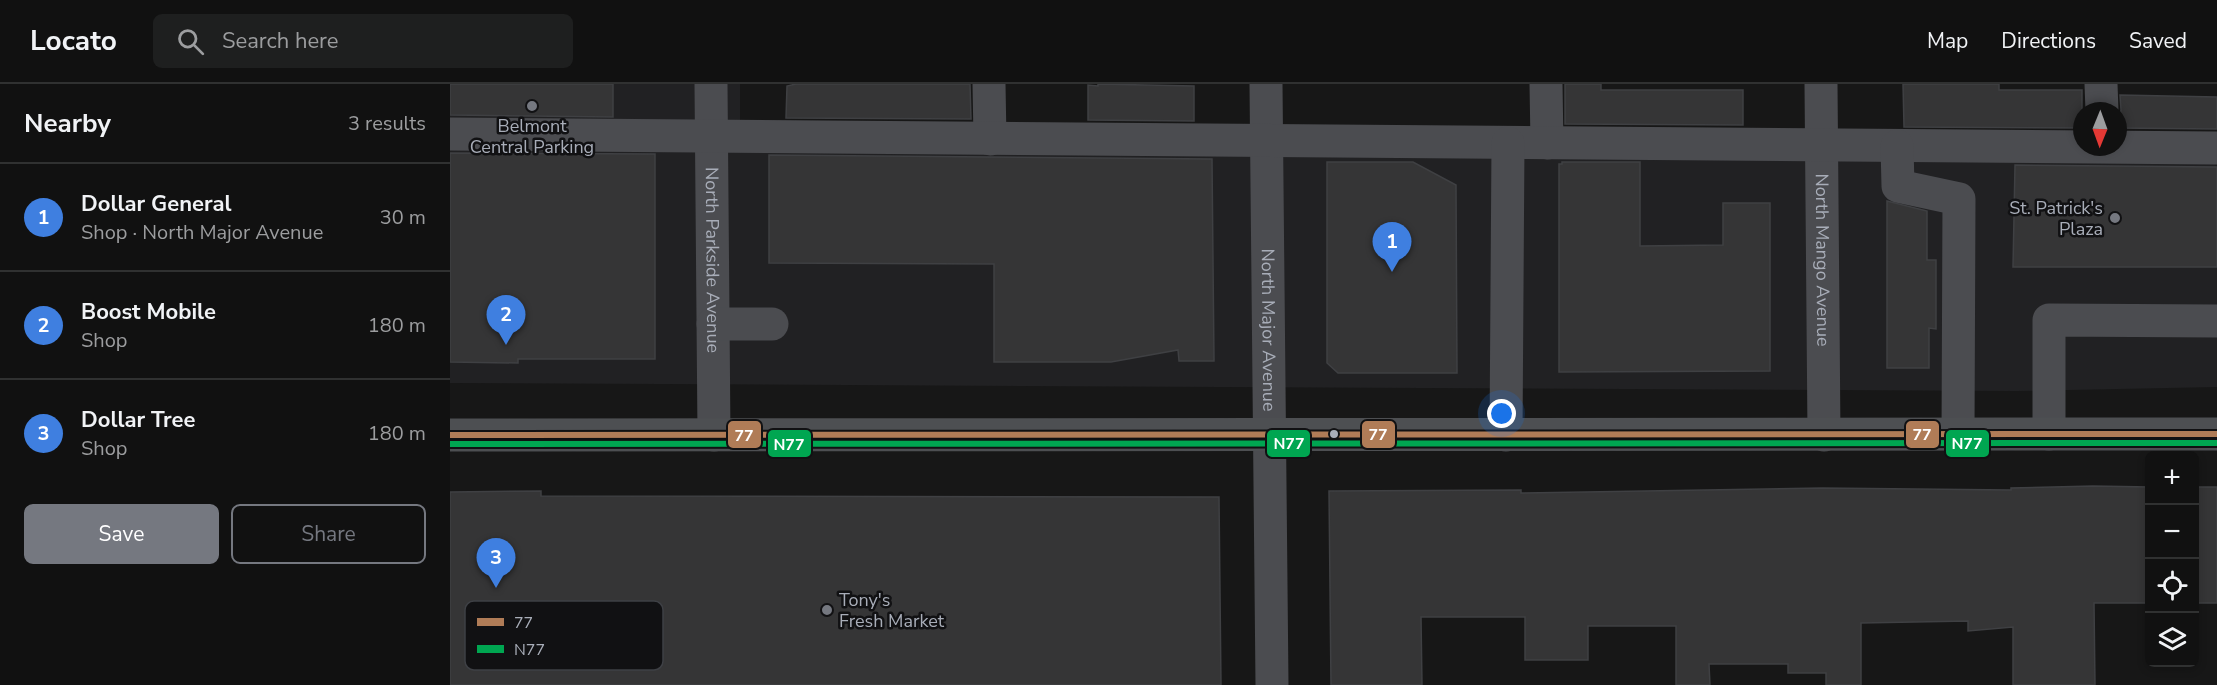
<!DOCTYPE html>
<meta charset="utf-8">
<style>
:root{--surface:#111;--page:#1e1f1f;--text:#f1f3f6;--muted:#9c9d9f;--line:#303131;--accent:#757880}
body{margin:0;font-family:"Nunito Sans",sans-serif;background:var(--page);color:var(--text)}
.controls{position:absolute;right:18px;bottom:18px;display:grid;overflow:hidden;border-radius:9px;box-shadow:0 3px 9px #0003}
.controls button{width:54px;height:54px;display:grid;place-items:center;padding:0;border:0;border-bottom:2px solid var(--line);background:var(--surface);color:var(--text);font:30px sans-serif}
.compass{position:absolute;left:1623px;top:18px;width:54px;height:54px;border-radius:50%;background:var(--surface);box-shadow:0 3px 9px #0003;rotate:181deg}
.you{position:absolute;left:1052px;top:330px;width:21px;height:21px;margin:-15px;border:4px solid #fff;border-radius:50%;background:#1a73e8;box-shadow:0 0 0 9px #1a73e833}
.badge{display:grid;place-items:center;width:39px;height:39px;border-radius:50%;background:var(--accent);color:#fff;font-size:20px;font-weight:700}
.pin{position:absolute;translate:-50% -50px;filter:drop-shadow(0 2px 3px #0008)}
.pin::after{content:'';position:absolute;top:32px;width:21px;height:18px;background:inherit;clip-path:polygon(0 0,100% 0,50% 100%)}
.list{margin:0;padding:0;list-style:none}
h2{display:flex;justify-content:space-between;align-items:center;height:78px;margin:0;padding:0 24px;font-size:26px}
h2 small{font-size:20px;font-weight:400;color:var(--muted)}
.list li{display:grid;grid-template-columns:39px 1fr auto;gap:18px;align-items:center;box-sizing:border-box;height:108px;padding:0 24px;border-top:2px solid var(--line)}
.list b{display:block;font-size:22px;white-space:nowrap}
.list p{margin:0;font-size:20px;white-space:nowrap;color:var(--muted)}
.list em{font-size:20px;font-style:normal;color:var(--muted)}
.actions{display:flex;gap:12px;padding:18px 24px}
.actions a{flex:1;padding:14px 0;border:2px solid var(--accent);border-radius:9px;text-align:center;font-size:21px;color:var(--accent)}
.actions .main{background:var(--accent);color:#fff}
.icon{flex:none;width:33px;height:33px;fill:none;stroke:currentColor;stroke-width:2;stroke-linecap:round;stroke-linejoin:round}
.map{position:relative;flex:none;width:1767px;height:601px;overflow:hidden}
header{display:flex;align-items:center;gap:36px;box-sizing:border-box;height:84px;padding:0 30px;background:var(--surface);border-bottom:2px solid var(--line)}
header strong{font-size:28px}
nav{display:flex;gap:33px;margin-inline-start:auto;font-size:21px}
.search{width:420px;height:54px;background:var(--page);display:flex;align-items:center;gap:15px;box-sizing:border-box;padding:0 21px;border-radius:9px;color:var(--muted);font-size:22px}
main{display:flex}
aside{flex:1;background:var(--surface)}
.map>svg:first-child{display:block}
.built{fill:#212123}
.building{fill:#353536;stroke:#3f4043;stroke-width:1.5}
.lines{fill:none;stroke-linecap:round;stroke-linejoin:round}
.minor{stroke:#4b4c50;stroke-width:33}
.major{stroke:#4d4f52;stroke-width:33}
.bus-1-casing{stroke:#111113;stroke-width:10}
.bus-2-casing{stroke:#111113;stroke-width:10}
.bus-1{stroke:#b07c57;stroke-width:6}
.bus-2{stroke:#00a651;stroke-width:6}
.poi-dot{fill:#757880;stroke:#111113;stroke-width:2}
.bus-dot{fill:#a8adb8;stroke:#111113;stroke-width:2}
.labels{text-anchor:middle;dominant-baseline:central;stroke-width:5;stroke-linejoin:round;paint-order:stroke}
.poi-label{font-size:18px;fill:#a8adb8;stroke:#111113}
.street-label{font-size:18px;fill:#a8adb8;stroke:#111113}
.key{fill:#111113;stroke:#3e4045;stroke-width:1.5}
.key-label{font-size:16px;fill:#a8adb8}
.line-badge{stroke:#111113;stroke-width:2}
.badge-label{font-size:16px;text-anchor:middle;font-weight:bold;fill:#fff}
</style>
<header>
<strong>Locato</strong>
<div class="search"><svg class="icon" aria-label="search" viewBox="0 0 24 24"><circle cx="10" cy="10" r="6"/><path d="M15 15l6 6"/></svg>Search here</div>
<nav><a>Map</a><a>Directions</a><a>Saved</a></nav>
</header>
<main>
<aside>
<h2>Nearby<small>3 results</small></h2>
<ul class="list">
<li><span class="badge" style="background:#3f7fe0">1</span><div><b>Dollar General</b><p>Shop · North Major Avenue</p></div><em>30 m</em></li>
<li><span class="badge" style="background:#3f7fe0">2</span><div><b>Boost Mobile</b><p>Shop</p></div><em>180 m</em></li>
<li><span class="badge" style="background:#3f7fe0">3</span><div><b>Dollar Tree</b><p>Shop</p></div><em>180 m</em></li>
</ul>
<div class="actions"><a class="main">Save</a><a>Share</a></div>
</aside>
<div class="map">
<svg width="1767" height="601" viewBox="0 0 1767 601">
<rect width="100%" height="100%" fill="#171717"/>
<polygon class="built" points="0,0 290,0 290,53 1767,68 1767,303 1567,307 0,299"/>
<g class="building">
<polygon points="0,0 163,0 163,33 0,31"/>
<polygon points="346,0 520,0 521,35 336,34 337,2"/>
<polygon points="648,0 744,2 744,37 638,36 638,1 648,2"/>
<polygon points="1115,0 1151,0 1151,6 1293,6 1293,41 1115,40"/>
<polygon points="1453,0 1549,0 1549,6 1632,6 1632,44 1454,43"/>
<polygon points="1670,11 1767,13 1767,45 1668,44 1671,26"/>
<polygon points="0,69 205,70 205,275 68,275 68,279 0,278"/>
<polygon points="319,71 762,75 764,277 729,277 728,266 661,278 544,278 544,180 319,179"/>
<polygon points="877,78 963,78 1006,101 1007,289 888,289 877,279"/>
<polygon points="1112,78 1190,78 1190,162 1273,161 1273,119 1320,119 1320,287 1109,288 1109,80 1112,80"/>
<polygon points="1565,81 1767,83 1767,183 1563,183"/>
<polygon points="1437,117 1477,127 1477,176 1486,176 1486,245 1479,244 1479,284 1437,284"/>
<polygon points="1643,402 1700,403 1700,519 1644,519 1645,601 1563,601 1563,543 1518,547 1518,537 1411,539 1411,601 1376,601 1376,589 1338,589 1338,580 1259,580 1260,601 1226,601 1226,542 1138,542 1138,576 1075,576 1075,533 971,533 972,601 881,601 879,407 1071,406 1071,409 1372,404 1561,406 1561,404"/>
<rect x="1744" y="403" width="23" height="116"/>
<polygon points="91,407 91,412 769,413 771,601 0,601 0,408"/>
</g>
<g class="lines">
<g class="minor">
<path id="s1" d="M261,0L264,351"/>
<polyline points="539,0 540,55"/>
<path id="s2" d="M816,0L822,601"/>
<polyline points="1096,0 1097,59"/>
<path id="s3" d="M1371,0L1374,351"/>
<polyline points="1651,0 1652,27"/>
<polyline points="0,50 1767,64"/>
<polyline points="1447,62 1448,102 1509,115 1508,351"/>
<polyline points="263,240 322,240"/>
<polyline points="1599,350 1599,236 1767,237"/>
<polyline points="1056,351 1058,59"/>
</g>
<polyline class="major" points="0,351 1767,350"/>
<g class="bus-1-casing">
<polyline id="bus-1" points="0,351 1767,350"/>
</g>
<g class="bus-2-casing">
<polyline id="bus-2" points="0,360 1767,359"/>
</g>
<use href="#bus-1" class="bus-1"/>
<use href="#bus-2" class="bus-2"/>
</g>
<g class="poi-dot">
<circle cx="82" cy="22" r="6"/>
<circle cx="1665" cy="134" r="6"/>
<circle cx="377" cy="526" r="6"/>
</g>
<circle class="bus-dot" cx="884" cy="350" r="5"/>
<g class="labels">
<g class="poi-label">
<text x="82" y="42">Belmont<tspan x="82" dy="21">Central Parking</tspan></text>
<text x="1653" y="124" text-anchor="end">St. Patrick's<tspan x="1653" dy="21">Plaza</tspan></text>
<text x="389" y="516" text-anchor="start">Tony's<tspan x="389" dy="21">Fresh Market</tspan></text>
</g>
<g class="street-label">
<text stroke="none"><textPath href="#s1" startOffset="176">North Parkside Avenue</textPath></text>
<text stroke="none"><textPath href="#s3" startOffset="176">North Mango Avenue</textPath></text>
<text stroke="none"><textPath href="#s2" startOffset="246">North Major Avenue</textPath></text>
</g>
</g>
<rect x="15" y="517" width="198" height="69" rx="9" class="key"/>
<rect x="27" y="534" width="27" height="8" fill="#b07c57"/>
<rect x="27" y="561" width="27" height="8" fill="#00a651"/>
<g class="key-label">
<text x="64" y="544">77</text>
<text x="64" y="571">N77</text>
</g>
<g class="line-badge">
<rect x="1455" y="336" width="35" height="29" rx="6" fill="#b07c57"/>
<rect x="911" y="336" width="35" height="29" rx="6" fill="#b07c57"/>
<rect x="277" y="336" width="35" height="29" rx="6" fill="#b07c57"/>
<rect x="1495" y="345" width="45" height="29" rx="6" fill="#00a651"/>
<rect x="816" y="345" width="45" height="29" rx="6" fill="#00a651"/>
<rect x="317" y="345" width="45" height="29" rx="6" fill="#00a651"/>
</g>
<g class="badge-label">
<text x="1472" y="356">77</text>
<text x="928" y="356">77</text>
<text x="294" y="357">77</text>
<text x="1517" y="365">N77</text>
<text x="839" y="365">N77</text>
<text x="339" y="366">N77</text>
</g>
</svg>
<div class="controls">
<button>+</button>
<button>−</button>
<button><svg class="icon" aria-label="locate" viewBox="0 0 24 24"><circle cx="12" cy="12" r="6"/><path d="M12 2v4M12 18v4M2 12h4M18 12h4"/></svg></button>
<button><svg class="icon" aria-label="layers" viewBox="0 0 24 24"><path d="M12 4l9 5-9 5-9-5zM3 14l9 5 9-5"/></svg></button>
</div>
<svg class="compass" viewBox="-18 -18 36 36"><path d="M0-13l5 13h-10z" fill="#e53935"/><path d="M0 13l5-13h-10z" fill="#9c9d9f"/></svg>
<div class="you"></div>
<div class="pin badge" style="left:942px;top:188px;background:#3f7fe0">1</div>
<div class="pin badge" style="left:56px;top:261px;background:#3f7fe0">2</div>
<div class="pin badge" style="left:46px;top:504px;background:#3f7fe0">3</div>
</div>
</main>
